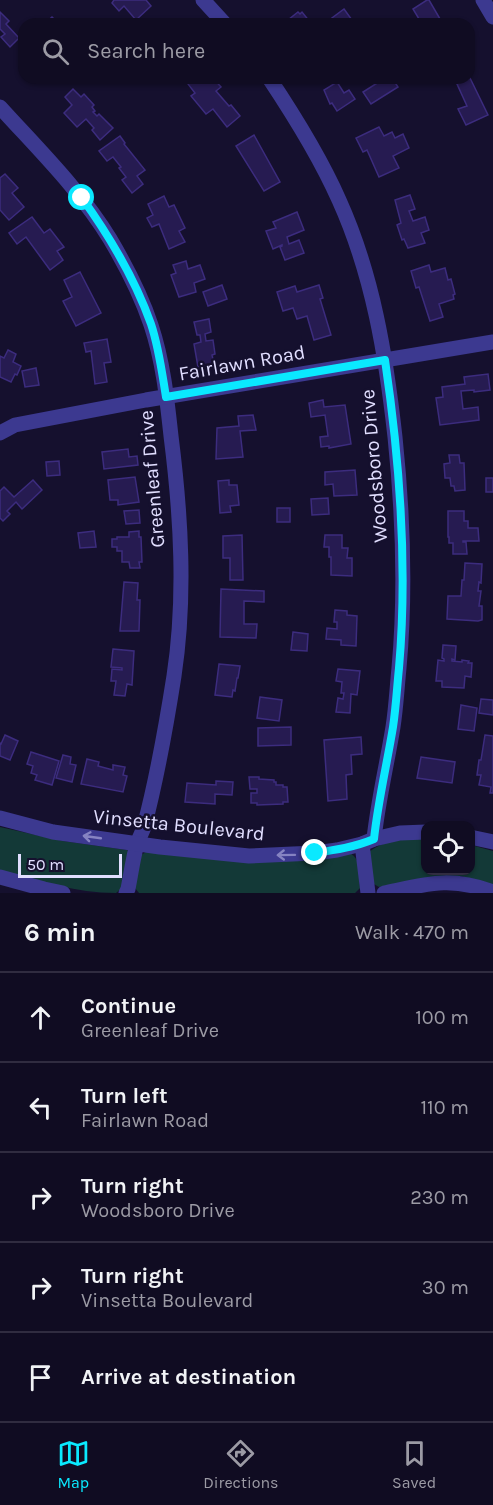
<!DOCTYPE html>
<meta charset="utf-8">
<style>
:root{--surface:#100c22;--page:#19152a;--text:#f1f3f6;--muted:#9c9ba5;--line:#302c40;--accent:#0ae9ff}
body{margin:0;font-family:Karla,sans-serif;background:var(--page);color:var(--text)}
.controls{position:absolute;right:18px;bottom:18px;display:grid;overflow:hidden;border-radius:12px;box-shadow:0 2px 4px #0004}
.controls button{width:54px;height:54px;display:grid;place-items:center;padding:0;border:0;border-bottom:2px solid var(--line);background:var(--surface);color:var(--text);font:30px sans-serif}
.scale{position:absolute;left:18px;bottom:15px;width:104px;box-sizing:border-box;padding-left:6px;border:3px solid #e1deff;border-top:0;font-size:16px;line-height:21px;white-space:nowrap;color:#e1deff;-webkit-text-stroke:4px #15102e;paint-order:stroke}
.stop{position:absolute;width:18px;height:18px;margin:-14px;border:4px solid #0ae9ff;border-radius:50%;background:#fff}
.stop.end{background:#0ae9ff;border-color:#fff;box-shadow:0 2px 6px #0008}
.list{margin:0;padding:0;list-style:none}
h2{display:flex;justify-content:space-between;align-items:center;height:78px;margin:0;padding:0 24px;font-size:26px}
h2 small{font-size:20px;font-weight:400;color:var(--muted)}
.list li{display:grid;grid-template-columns:39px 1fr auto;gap:18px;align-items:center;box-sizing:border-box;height:90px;padding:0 24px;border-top:2px solid var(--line)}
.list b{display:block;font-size:22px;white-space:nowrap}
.list p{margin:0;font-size:20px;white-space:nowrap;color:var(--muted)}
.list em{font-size:20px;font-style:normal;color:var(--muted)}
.icon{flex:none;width:33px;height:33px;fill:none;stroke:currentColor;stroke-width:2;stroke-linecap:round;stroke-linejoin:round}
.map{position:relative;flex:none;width:493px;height:893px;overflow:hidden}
.search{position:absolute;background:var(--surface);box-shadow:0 2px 4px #0004;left:18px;right:18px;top:18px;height:66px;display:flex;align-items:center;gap:15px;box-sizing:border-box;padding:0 21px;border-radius:18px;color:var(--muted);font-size:22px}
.sheet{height:528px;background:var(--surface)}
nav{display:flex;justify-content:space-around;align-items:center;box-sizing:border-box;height:84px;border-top:2px solid var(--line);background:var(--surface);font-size:16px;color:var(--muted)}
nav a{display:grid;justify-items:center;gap:3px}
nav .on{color:var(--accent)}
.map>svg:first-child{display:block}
.green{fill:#133937}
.building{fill:#261b51;stroke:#3c2c7e;stroke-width:1.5}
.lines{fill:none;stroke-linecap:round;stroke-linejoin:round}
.street{stroke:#3c3990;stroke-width:15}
.oneway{stroke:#8683c2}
.route{stroke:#0ae9ff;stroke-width:8}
.labels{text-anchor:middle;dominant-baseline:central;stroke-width:5;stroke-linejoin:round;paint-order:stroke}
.street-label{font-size:20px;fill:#e1deff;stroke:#15102e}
</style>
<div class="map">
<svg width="493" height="893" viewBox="0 0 493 893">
<rect width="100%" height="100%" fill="#15102e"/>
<g class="green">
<path d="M0,827L63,841L127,850L129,853L123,887L116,893C76,893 38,881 0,870Z"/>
<path d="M425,839L426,870H470L471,845L493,851V886L461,876L441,877L379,887L372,883L370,851C387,839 406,839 425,839Z"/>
<path d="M146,852L350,853C362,860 359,876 360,888L355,893H139L135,888L141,855Z"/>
</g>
<g class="building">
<polygon points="114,0 146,0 151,6 136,20 124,6 119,11 112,3"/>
<polygon points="427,0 429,0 443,24 422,24 413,9"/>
<polygon points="344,9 352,20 347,24 330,24 328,21"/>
<polygon points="0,12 9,21 6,24 19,38 10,47 1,37 5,34 0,29"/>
<polygon points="298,12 300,14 302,12 310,22 308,24 283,24"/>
<polygon points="52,17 59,24 44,24"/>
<polygon points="196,78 213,78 221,87 216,91 229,106 231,105 240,116 227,127 213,109 206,114 191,96 195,93 188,84"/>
<polygon points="385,78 392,78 398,87 371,104 363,92"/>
<polygon points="470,78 488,115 466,125 458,109 467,106 457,84"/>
<polygon points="337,82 344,93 349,90 355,99 337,111 332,103 330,104 324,90"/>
<polygon points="73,89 81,97 84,94 94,105 92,107 95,111 93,112 97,116 99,114 113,128 100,140 92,130 94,128 86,119 77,127 64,113 72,105 65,97"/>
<polygon points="379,127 384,136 392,132 395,138 403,134 409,148 393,156 399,168 379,177 367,150 363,152 356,138"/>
<polygon points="254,135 280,182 264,191 236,146"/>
<polygon points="120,136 125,143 124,144 145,170 137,176 143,184 132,193 122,180 126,177 119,168 121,167 113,157 107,161 99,151"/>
<polygon points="5,174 18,188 12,193 24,207 9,220 0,210 0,178"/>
<polygon points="410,195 415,209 409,211 413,221 425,217 429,230 421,233 425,243 408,248 404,239 402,240 397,225 401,223 395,200"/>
<polygon points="164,196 169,207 174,205 185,228 179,231 185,242 169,249 159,224 152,227 147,218 153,215 148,204"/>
<polygon points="297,212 304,230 287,237 289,244 299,240 304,253 285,260 280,247 282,246 282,245 273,249 266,231 276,228 273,222"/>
<polygon points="32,217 44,233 50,229 64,247 57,251 63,260 50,270 26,237 17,244 9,233"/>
<polygon points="186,261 188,269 200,265 205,279 194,283 196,292 179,297 171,275 176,273 173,265"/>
<polygon points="429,265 431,272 445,268 448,280 451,279 455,294 453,295 454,299 439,304 443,317 430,321 419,287 416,288 411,271"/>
<polygon points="80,272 101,313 76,326 63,301 72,297 64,280"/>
<polygon points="222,285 227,299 208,306 203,292"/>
<polygon points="319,285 323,298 320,299 331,335 314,340 307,316 297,319 293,308 283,311 277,292 295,286 297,292"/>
<polygon points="209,319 211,332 205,334 206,341 213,340 215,354 212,355 214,364 198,367 194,344 201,342 200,335 197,335 194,322"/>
<polygon points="107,339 111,362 104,363 107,382 95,384 91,351 86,352 84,343"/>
<polygon points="8,350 16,354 13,362 21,366 17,375 15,374 11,382 0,377 0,356 4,358"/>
<polygon points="36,368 39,385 25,387 22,371"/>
<polygon points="488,374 490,390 474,392 474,390 461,391 463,409 478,407 479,420 440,425 436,398 443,397 442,387 465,384 464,377"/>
<polygon points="323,400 324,407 345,405 351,444 329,448 329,446 321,447 320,437 328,436 325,415 311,417 309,403"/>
<polygon points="253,415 256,430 240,431 243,457 216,459 217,428 239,426 238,416"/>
<polygon points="128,449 129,457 137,456 138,465 104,469 102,452"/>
<polygon points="449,455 459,455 460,463 464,463 465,490 455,491 454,486 451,486 450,478 445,478 444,464 450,463"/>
<polygon points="59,461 60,475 47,476 46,462"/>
<polygon points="355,470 357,495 334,496 333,484 325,485 325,472"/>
<polygon points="135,477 139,502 118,505 118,500 110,500 108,480"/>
<rect x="486" y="478" width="7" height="14"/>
<polygon points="33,480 42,490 22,509 16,502 7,511 10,514 3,521 0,518 0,491 4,487 14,497"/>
<polygon points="229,480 229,485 237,485 239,505 230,506 231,512 220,513 218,481"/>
<polygon points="328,498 329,514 312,515 311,499"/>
<rect x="277" y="508" width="13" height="14"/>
<polygon points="139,510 140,523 126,524 124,511"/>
<polygon points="448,511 464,511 464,521 468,521 468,528 478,528 479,541 463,541 463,542 466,542 467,554 453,554 453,543 449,543 449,537 448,537"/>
<polygon points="94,531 96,547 80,548 78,533"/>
<polygon points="139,531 139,537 141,537 142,562 139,562 140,568 130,568 129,562 122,562 122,551 117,551 117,547 112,547 112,539 117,539 117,537 129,537 129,532"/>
<polygon points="242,535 243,580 230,580 230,558 223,558 223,536"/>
<polygon points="325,535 342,535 342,548 348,548 347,558 352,558 352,576 331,575 331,557 329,557 329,547 324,547"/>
<polygon points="465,563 482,564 481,583 479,582 478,591 481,591 479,606 482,606 482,620 478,621 447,619 448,596 461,596 462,580 464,580"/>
<polygon points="124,582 138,583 137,600 140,600 139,631 120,631"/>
<polygon points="221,589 264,591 264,602 244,601 244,624 257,624 256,638 220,637"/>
<polygon points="335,610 347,611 347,615 357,616 356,646 341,645 341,640 326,639 327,628 337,629 337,622 334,622"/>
<polygon points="293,632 308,634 307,651 291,650"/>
<polygon points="443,645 456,646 455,660 452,659 452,661 462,662 462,660 469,661 468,663 472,663 471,677 465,676 464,688 442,687 442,681 436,681 438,660 444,661 444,659 442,658"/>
<polygon points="113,649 134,651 132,685 127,684 125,696 114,695 116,681 111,681 112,669 122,670 122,668 111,667"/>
<polygon points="219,664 240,666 238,678 237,678 235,691 233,690 232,697 215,695"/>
<polygon points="338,669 360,671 357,695 351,694 350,713 336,712 338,698 343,699 344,693 341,693 342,682 336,681"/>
<polygon points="260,697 282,700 279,721 257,718"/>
<polygon points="481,699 493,700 493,715 479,713"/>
<polygon points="461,705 477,708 474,731 458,729"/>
<polygon points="291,727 291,745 258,746 258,728"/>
<polygon points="5,735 18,741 10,760 0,756 0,743 1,744"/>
<polygon points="485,735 493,736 493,793 490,793 491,787 479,785 481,775 477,775 479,760 481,760"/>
<polygon points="361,737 362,754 351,755 352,774 346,775 347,799 328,801 324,740"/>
<polygon points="31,752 59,761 52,785 35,780 37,775 31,773 33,766 27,764"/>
<polygon points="63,755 71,757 70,764 76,765 72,782 56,778"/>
<polygon points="421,757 455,762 452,783 417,778"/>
<polygon points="87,759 99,762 98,766 113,770 113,765 125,767 123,775 127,776 123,792 81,784"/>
<polygon points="249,777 259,777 259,779 274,780 274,782 276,782 276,785 283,785 283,787 287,787 288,802 283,802 283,804 257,805 257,803 251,803 251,793 257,793 257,789 250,789"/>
<polygon points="216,781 233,782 232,795 215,794 215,804 185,802 187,783 216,785"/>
</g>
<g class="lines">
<g class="street">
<polyline points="203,0 225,24"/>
<polyline points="483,0 493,17"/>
<path d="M269,78C295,117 320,157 339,200C373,275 386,356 395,437C403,514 406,591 399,668C397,688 396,708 393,727C387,764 378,801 374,839"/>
<path d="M0,107C38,149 80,190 110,239C126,266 141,295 151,325C163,361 167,399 171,436C181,515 186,597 174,676C166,727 157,778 144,827C142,833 139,838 137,844C133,858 131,874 128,889L126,893"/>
<polyline points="0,433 15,425 146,400 493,342"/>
<polyline points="0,818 53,832 160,847 249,856 315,853 337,850 362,844 374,839 400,833 426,832"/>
<polyline points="470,837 493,842"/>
<polyline points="362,844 368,893"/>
<polyline points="0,877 44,889 63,893"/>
<path d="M384,893C427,884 450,876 493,892"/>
</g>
</g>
<defs><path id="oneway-shaft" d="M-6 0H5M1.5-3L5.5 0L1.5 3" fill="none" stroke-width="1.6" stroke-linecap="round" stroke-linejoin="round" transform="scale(1.5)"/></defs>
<g class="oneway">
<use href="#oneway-shaft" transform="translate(92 837) rotate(-172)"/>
<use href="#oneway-shaft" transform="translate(286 855) rotate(179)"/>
</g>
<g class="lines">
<path class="route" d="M82,198C110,237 135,279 151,324C159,348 162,373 166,397L385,360C400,462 408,565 399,668C397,687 396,707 393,727C387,764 378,801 374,839C355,847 335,850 315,853"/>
</g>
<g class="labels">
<g class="street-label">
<text transform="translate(242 363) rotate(-10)">Fairlawn Road</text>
<text transform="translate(374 466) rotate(-95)">Woodsboro Drive</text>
<text transform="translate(152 479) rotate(-95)">Greenleaf Drive</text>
<text transform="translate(179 825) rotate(6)">Vinsetta Boulevard</text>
</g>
</g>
</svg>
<div class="controls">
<button><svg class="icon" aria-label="locate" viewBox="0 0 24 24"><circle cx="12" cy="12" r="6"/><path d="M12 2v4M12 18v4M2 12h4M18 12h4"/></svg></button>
</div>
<div class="scale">50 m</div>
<div class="stop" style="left:82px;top:198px"></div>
<div class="stop end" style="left:315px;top:853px"></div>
<div class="search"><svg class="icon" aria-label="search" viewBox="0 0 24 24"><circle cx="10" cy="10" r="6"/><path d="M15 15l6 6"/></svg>Search here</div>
</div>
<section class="sheet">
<h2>6 min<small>Walk · 470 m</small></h2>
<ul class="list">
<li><svg class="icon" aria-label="ahead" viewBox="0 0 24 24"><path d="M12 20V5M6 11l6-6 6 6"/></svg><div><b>Continue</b><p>Greenleaf Drive</p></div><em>100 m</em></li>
<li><svg class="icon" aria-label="left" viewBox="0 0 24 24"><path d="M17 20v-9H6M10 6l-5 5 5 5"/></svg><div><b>Turn left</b><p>Fairlawn Road</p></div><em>110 m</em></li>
<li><svg class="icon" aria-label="right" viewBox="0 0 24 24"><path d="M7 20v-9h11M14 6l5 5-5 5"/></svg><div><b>Turn right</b><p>Woodsboro Drive</p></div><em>230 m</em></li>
<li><svg class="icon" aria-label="right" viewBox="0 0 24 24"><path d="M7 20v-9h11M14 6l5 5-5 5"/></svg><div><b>Turn right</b><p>Vinsetta Boulevard</p></div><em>30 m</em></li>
<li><svg class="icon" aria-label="arrive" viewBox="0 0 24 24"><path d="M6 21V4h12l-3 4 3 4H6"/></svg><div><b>Arrive at destination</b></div></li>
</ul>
</section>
<nav>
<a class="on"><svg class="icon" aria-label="map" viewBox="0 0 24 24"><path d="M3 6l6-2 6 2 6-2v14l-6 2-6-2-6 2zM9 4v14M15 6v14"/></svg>Map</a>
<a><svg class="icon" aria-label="directions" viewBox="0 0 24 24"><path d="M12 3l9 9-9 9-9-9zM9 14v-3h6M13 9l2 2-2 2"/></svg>Directions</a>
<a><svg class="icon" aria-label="saved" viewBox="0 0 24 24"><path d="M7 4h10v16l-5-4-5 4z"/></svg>Saved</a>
</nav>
